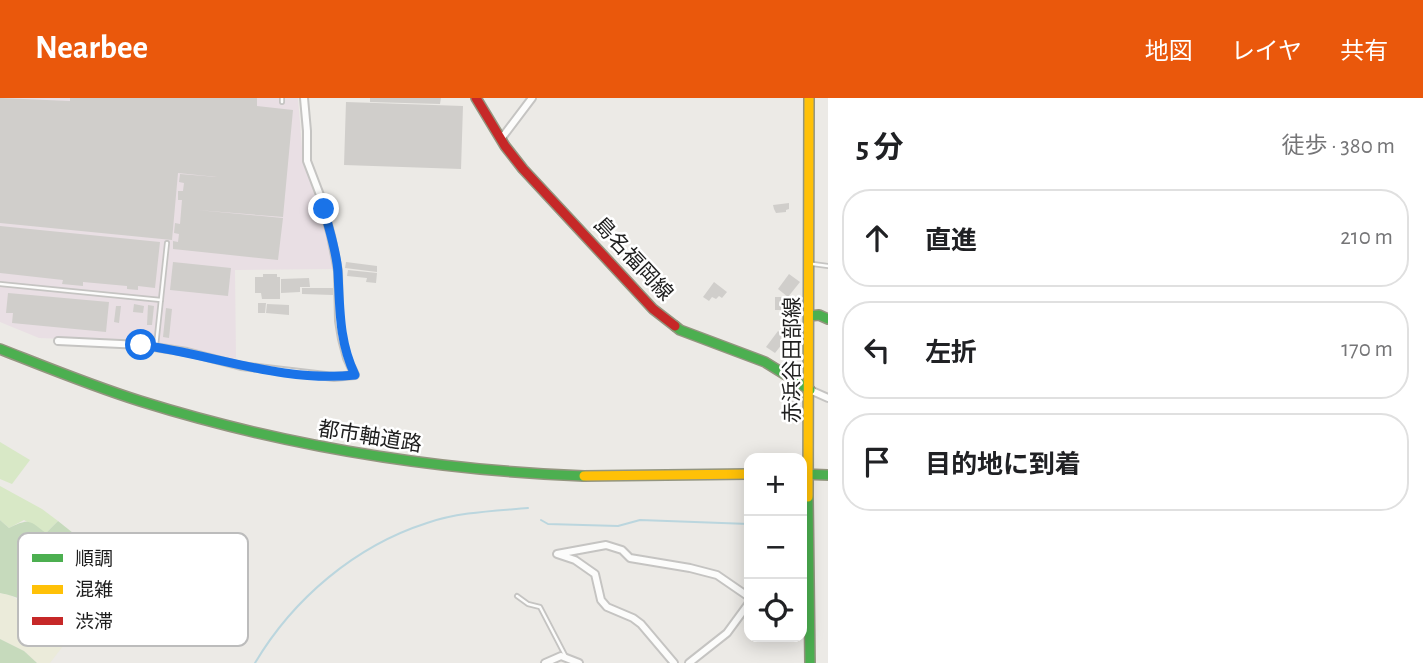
<!DOCTYPE html>
<html lang="ja">
<meta charset="utf-8">
<style>
:root{--surface:#fff;--page:#f2f2f2;--text:#202124;--muted:#757577;--line:#e0e0e0;--accent:#ea580c}
body{margin:0;font-family:"Alegreya Sans","Noto Sans JP",sans-serif;background:var(--page);color:var(--text)}
.controls{position:absolute;right:21px;bottom:21px;display:grid;overflow:hidden;border-radius:14px;box-shadow:0 4px 18px #0003}
.controls button{width:63px;height:63px;display:grid;place-items:center;padding:0;border:0;border-bottom:2px solid var(--line);background:var(--surface);color:var(--text);font:35px sans-serif}
.stop{position:absolute;width:21px;height:21px;margin:-16px;border:5px solid #1a73e8;border-radius:50%;background:#fff}
.stop.end{background:#1a73e8;border-color:#fff;box-shadow:0 2px 7px #0008}
.list{margin:0;padding:0;list-style:none}
h2{display:flex;justify-content:space-between;align-items:center;height:91px;margin:0;padding:0 28px;font-size:30px}
h2 small{font-size:23px;font-weight:400;color:var(--muted)}
.list li{display:grid;grid-template-columns:46px 1fr auto;gap:21px;align-items:center;box-sizing:border-box;height:98px;margin:0 14px 14px;padding:0 14px;border:2px solid var(--line);border-radius:28px}
.list b{display:block;font-size:26px;white-space:nowrap}
.list em{font-size:23px;font-style:normal;color:var(--muted)}
.icon{flex:none;width:38px;height:38px;fill:none;stroke:currentColor;stroke-width:2;stroke-linecap:round;stroke-linejoin:round}
.map{position:relative;flex:none;width:828px;height:565px;overflow:hidden}
header{display:flex;align-items:center;gap:42px;box-sizing:border-box;height:98px;padding:0 35px;background:var(--accent);color:#fff}
header strong{font-size:33px}
nav{display:flex;gap:38px;margin-inline-start:auto;font-size:24px}
main{display:flex}
aside{flex:1;background:var(--surface)}
.map>svg:first-child{display:block}
.industrial{fill:#e9dfe4}
.farmland{fill:#ebebda}
.grass{fill:#d8e8c6}
.forest{fill:#c6dabc}
.lines{fill:none;stroke-linecap:round;stroke-linejoin:round}
.stream{stroke:#bbd6de;stroke-width:2}
.building{fill:#d0cecb}
.lane-casing{stroke:#c5c4c2;stroke-width:6}
.street-casing{stroke:#c5c4c2;stroke-width:10}
.fast-casing{stroke:#93957f;stroke-width:12}
.slow-casing{stroke:#93957f;stroke-width:12}
.jam-casing{stroke:#93957f;stroke-width:12}
.lane{stroke:#fcfcfb;stroke-width:2.5}
.street{stroke:#fcfcfb;stroke-width:6}
.fast{stroke:#4caf50;stroke-width:9}
.slow{stroke:#ffc107;stroke-width:9}
.jam{stroke:#c62828;stroke-width:9}
.route{stroke:#1a73e8;stroke-width:9}
.labels{text-anchor:middle;dominant-baseline:central;stroke-width:5;stroke-linejoin:round;paint-order:stroke}
.street-label{font-size:21px;fill:#1e1e1e;stroke:#fff}
.key{fill:#fff;stroke:#bcbcbc;stroke-width:2}
.key-label{font-size:19px;fill:#1e1e1e}
</style>
<header>
<strong>Nearbee</strong>
<nav><a>地図</a><a>レイヤ</a><a>共有</a></nav>
</header>
<main>
<div class="map">
<svg width="828" height="565" viewBox="0 0 828 565">
<rect width="100%" height="100%" fill="#eceae6"/>
<polygon class="industrial" points="0,0 298,0 303,63 319,108 335,171 235,172 236,260 230,262 149,244 39,240 0,224"/>
<polygon class="farmland" points="94,454 99,503 63,532 66,544 50,565 37,565 24,553 0,541 0,495 10,497 18,502 41,504 57,488 68,488 80,469"/>
<g class="grass">
<polygon points="0,344 30,362 12,386 0,381"/>
<polygon points="0,388 42,411 58,423 46,435 24,422 9,430 0,422"/>
</g>
<g class="forest">
<path d="M0,422L9,430C29,420 29,422 46,435L58,423L88,447L94,454L80,469L68,488H57C28,515 32,501 0,495Z"/>
<polygon points="0,541 24,553 37,565 0,565"/>
</g>
<g class="lines">
<g class="stream">
<polyline points="541,422 548,426 618,428 640,422 749,426"/>
<path d="M255,565C293,501 355,448 427,425C459,414 494,413 528,410"/>
</g>
</g>
<g class="building">
<polygon points="0,0 70,3 70,0 257,0 257,8 293,12 283,119 197,112 283,120 278,162 173,151 173,143 178,144 179,136 174,135 175,125 180,126 182,102 178,102 178,93 183,93 184,85 179,84 180,76 217,79 178,75 172,142 0,125"/>
<polygon points="370,0 441,0 440,6 370,4"/>
<polygon points="346,4 463,8 461,71 344,67"/>
<polygon points="789,105 789,111 786,112 786,114 776,115 774,111 773,107"/>
<polygon points="0,128 160,144 155,190 138,188 138,192 127,191 127,188 83,184 83,188 62,186 63,182 0,175"/>
<polygon points="173,164 231,170 228,198 170,192"/>
<polygon points="346,164 377,168 377,174 345,170"/>
<polygon points="348,172 377,175 376,185 366,184 367,180 347,178"/>
<polygon points="263,176 277,176 277,179 280,179 280,201 262,201 261,195 255,195 255,179 263,179"/>
<polygon points="789,176 800,184 788,199 778,191"/>
<polygon points="309,180 310,189 300,189 300,194 281,195 281,181"/>
<polygon points="714,184 727,194 722,200 719,198 716,201 712,199 709,203 703,199"/>
<polygon points="302,190 333,190 333,197 302,196"/>
<polygon points="8,195 109,204 106,234 12,225 13,215 6,215"/>
<polygon points="775,199 785,199 786,207 783,207 783,212 775,212"/>
<polygon points="258,205 266,205 265,215 258,215"/>
<polygon points="134,206 144,208 143,215 133,214"/>
<polygon points="267,206 289,207 289,217 266,215"/>
<polygon points="148,207 154,208 152,227 147,227"/>
<polygon points="116,208 121,208 119,225 114,224"/>
<polygon points="166,210 172,211 169,240 163,239"/>
<polygon points="778,233 787,240 775,255 766,249"/>
<polygon points="788,303 796,303 796,318 784,318 784,314 788,314"/>
</g>
<g class="lines">
<g class="lane-casing">
<g id="lane">
<polyline points="282,4 282,0"/>
<polyline points="813,166 828,168"/>
<polyline points="0,186 161,202"/>
<polyline points="156,248 167,145"/>
<polyline points="517,498 528,506 540,509 566,559"/>
</g>
</g>
<g class="street-casing">
<g id="street">
<polyline points="501,41 532,0"/>
<polyline points="58,243 141,247 187,254 241,268 334,279 355,277 347,260 342,241 339,223 338,173 331,138 320,97 307,63 307,33 304,0"/>
<polyline points="810,292 828,300"/>
<polyline points="545,565 561,558 579,565"/>
<polyline points="674,565 641,526 633,520 607,509 601,502 595,476 575,462 557,456 606,447 622,452 630,460 690,470 717,477 749,499"/>
<polyline points="689,565 727,535 749,505"/>
</g>
</g>
<g class="fast-casing">
<g id="fast">
<polyline points="809,218 819,217 828,221"/>
<polyline points="675,228 680,232 765,264 810,292"/>
<path d="M0,251C46,269 92,288 140,303C284,348 433,372 584,378"/>
<polyline points="802,376 828,377"/>
<polyline points="808,399 810,565"/>
</g>
</g>
<g class="slow-casing">
<g id="slow">
<polyline points="584,378 749,376"/>
<polyline points="808,399 809,0"/>
</g>
</g>
<g class="jam-casing">
<polyline id="jam" points="476,0 505,48 523,71 653,211 675,228"/>
</g>
<use href="#lane" class="lane"/>
<use href="#street" class="street"/>
<use href="#fast" class="fast"/>
<use href="#slow" class="slow"/>
<use href="#jam" class="jam"/>
</g>
<g class="lines">
<path class="route" d="M141,247C212,256 282,285 355,277C339,243 340,212 338,175C337,154 329,132 324,111"/>
</g>
<g class="labels">
<g class="street-label">
<text transform="translate(633 161) rotate(47)">島名福岡線</text>
<text transform="translate(792 262) rotate(-90)">赤浜谷田部線</text>
<text transform="translate(370 339) rotate(9)">都市軸道路</text>
</g>
</g>
<rect x="18" y="435" width="230" height="113" rx="10" class="key"/>
<rect x="32" y="456" width="31" height="8" fill="#4caf50"/>
<rect x="32" y="487" width="31" height="9" fill="#ffc107"/>
<rect x="32" y="519" width="31" height="8" fill="#c62828"/>
<g class="key-label">
<text x="75" y="467">順調</text>
<text x="75" y="498">混雑</text>
<text x="75" y="530">渋滞</text>
</g>
</svg>
<div class="controls">
<button>+</button>
<button>−</button>
<button><svg class="icon" aria-label="locate" viewBox="0 0 24 24"><circle cx="12" cy="12" r="6"/><path d="M12 2v4M12 18v4M2 12h4M18 12h4"/></svg></button>
</div>
<div class="stop" style="left:141px;top:247px"></div>
<div class="stop end" style="left:324px;top:111px"></div>
</div>
<aside>
<h2>5 分<small>徒歩 · 380 m</small></h2>
<ul class="list">
<li><svg class="icon" aria-label="ahead" viewBox="0 0 24 24"><path d="M12 20V5M6 11l6-6 6 6"/></svg><div><b>直進</b></div><em>210 m</em></li>
<li><svg class="icon" aria-label="left" viewBox="0 0 24 24"><path d="M17 20v-9H6M10 6l-5 5 5 5"/></svg><div><b>左折</b></div><em>170 m</em></li>
<li><svg class="icon" aria-label="arrive" viewBox="0 0 24 24"><path d="M6 21V4h12l-3 4 3 4H6"/></svg><div><b>目的地に到着</b></div></li>
</ul>
</aside>
</main>
